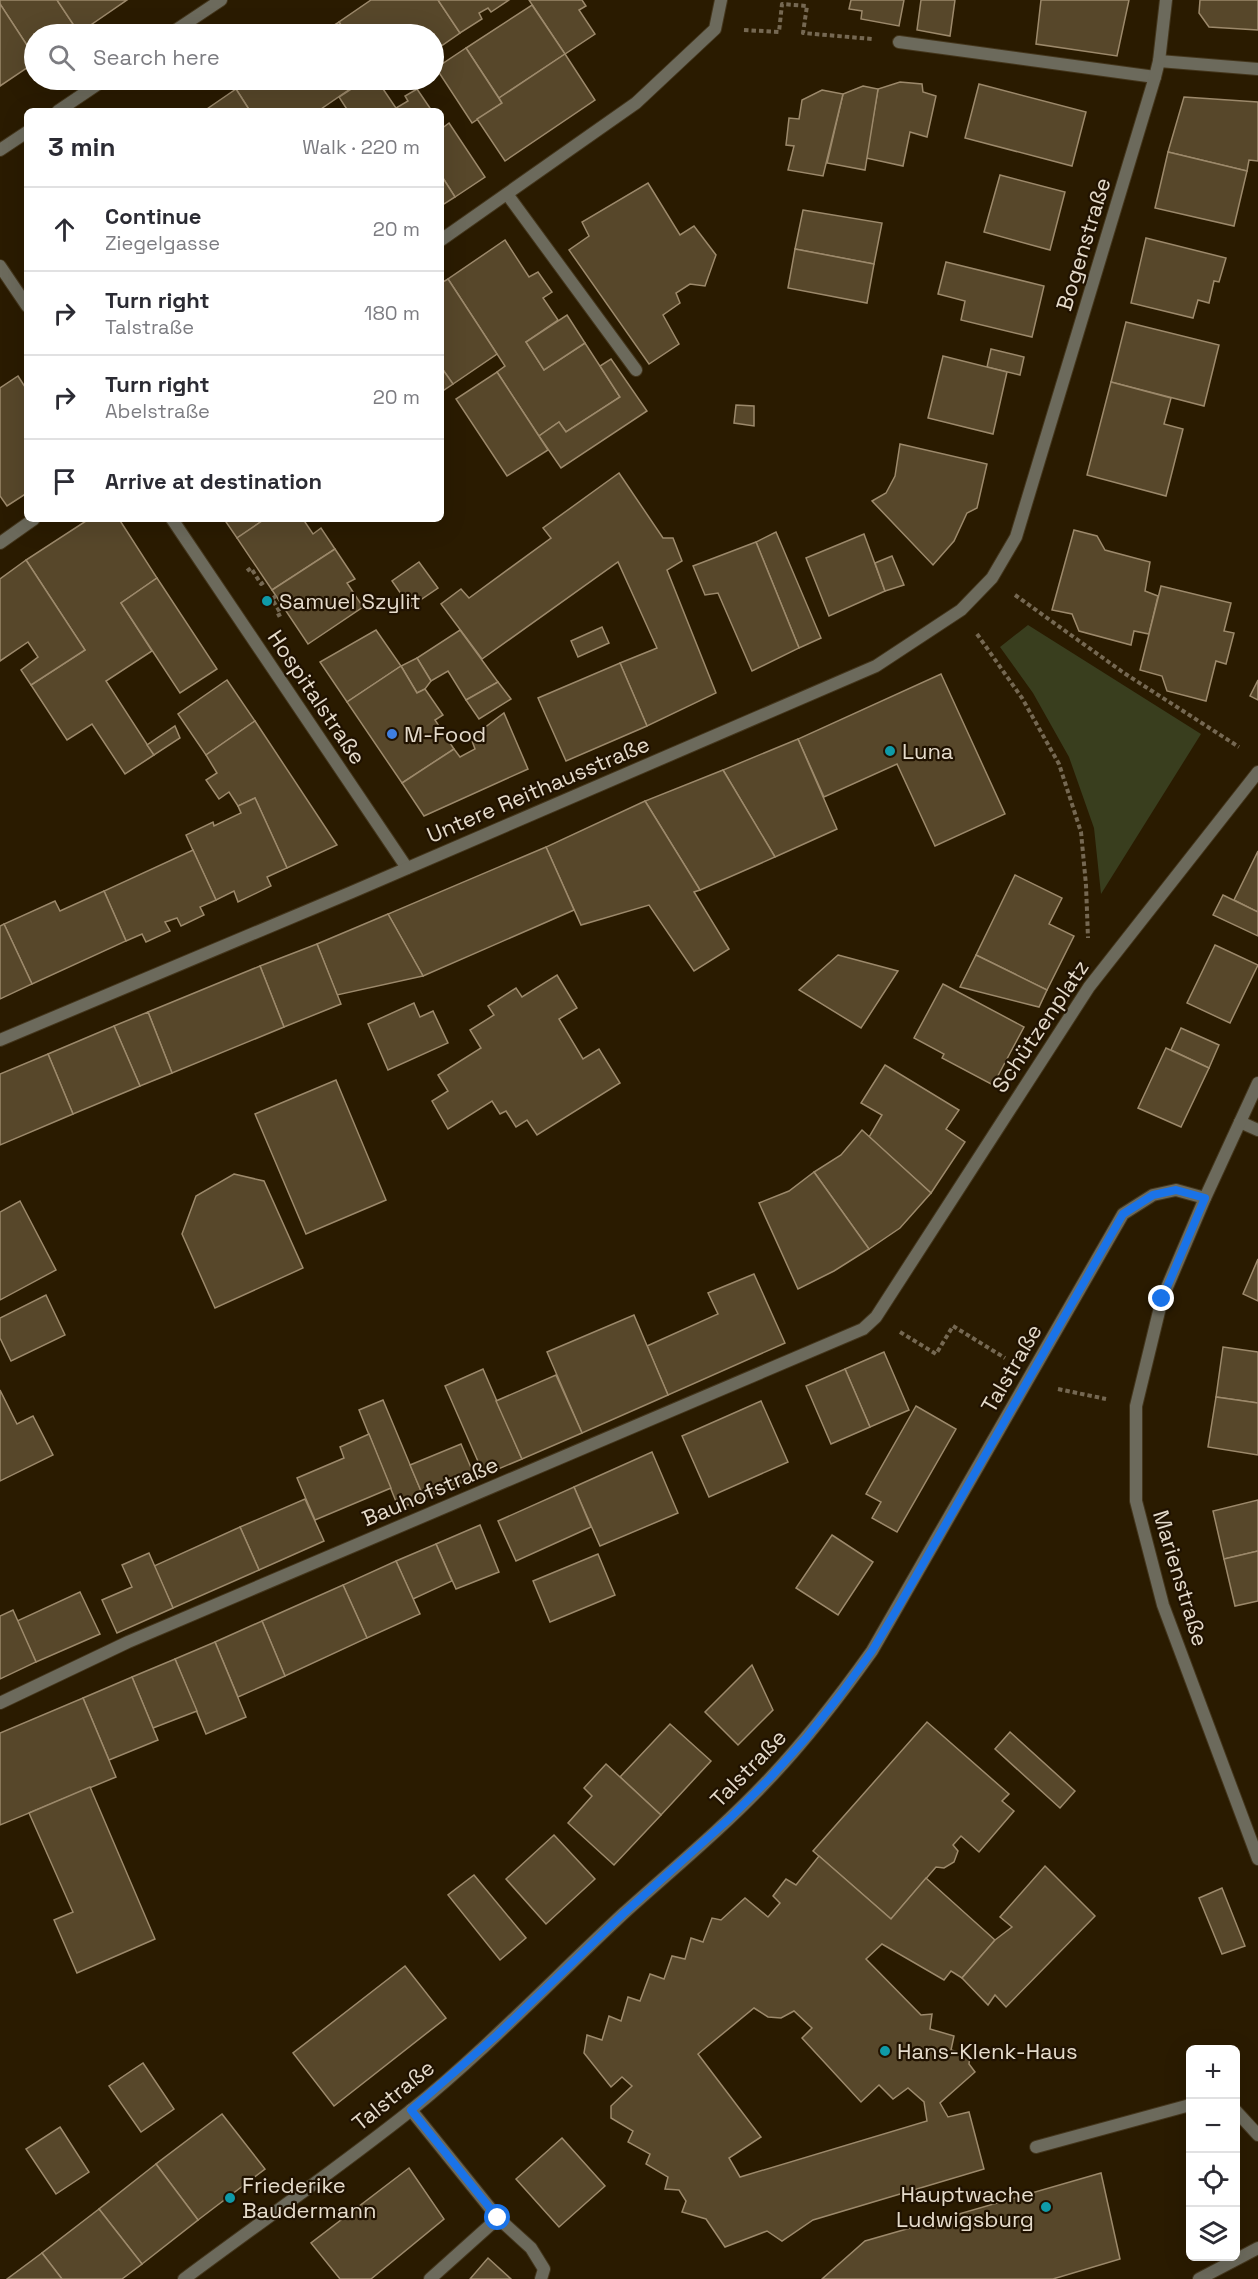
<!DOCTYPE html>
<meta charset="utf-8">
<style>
:root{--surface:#fff;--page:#f2f2f3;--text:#2b2b33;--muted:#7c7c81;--line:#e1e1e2}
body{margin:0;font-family:"Space Grotesk",sans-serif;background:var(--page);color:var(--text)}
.controls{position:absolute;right:18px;bottom:18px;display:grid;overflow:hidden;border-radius:9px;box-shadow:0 6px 24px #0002}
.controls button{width:54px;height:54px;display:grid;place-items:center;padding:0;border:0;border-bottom:2px solid var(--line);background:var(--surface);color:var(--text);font:30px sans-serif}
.stop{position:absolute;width:18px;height:18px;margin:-14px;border:4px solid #1a73e8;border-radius:50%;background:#fff}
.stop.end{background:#1a73e8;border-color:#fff;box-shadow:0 2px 6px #0008}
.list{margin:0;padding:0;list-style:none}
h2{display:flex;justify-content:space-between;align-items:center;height:78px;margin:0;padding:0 24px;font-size:26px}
h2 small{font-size:20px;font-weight:400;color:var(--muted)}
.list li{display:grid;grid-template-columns:39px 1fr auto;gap:18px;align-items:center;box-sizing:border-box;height:84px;padding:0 24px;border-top:2px solid var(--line)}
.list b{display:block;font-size:22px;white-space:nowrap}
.list p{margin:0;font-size:20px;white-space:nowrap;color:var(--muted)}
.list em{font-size:20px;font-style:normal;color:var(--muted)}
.icon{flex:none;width:33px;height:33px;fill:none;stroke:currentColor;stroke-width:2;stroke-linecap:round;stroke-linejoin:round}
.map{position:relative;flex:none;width:1258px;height:2279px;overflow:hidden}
.search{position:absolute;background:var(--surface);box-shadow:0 6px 24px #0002;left:24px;top:24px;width:420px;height:66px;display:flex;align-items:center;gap:15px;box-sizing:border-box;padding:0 21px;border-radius:33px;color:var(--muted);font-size:22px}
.panel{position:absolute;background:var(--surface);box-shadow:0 6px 24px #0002;left:24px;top:108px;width:420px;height:414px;border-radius:9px}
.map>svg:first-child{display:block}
.green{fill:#393e1e}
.building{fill:#57472a;stroke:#9c896b;stroke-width:1.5;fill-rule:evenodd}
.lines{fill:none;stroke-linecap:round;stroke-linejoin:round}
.service-casing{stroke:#44361c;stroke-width:14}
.minor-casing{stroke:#44361c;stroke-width:14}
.tertiary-casing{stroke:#44361c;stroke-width:14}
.path{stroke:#756852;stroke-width:4;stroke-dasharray:4.5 3;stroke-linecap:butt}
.service{stroke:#6c6a5c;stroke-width:12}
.minor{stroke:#6c6a5c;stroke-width:12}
.tertiary{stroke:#6c6a5c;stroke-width:12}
.route{stroke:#1a73e8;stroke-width:8}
.culture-dot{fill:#0f9aa8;stroke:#201200;stroke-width:2}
.shop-dot{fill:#3f7fe0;stroke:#201200;stroke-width:2}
.labels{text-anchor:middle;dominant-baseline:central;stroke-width:4.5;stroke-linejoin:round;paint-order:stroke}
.street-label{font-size:22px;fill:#e5dbcb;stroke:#201200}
.poi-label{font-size:22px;fill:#e5dbcb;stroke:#201200;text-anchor:start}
</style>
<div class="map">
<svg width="1258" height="2279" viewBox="0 0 1258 2279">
<rect width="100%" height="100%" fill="#2a1b00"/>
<polygon class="green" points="1028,625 1201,734 1101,894 1094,828 1069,757 1033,693 1000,647"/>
<g class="building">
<polygon points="0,0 57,0 79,33 34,34 34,56 0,4"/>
<polygon points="57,0 127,0 79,33"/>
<polygon points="371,0 438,0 460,33 434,51 434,34 347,34 339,22"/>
<polygon points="438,0 509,0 491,12 488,8 479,13 482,19 460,33"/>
<polygon points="529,0 582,0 586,6 579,10 595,34 565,54"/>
<polygon points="851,0 904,0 899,26 861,19 862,11 849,9"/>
<polygon points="921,0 955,0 950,36 917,30"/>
<polygon points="1041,0 1129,0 1117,56 1036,44"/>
<polygon points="1200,0 1258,0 1258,30 1209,27 1199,13"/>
<polygon points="0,4 34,56 34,63 0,86"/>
<polygon points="532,5 565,54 499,98 466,48"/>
<polygon points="339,22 347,34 320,34"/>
<polygon points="466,48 502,103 472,123 436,68"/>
<polygon points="565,54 595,100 505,161 477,119 502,103 499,98"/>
<polygon points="251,80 344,80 350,89 318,111 250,111 236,89"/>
<polygon points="344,80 365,80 350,89"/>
<polygon points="365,80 377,80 398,111 348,111 339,97"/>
<polygon points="377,80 390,80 381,85"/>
<polygon points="900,82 922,84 923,92 936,96 927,137 910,132 903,166 866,158 878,89"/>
<polygon points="979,84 1086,112 1072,166 965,138"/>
<polygon points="863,86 878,89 865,170 827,163 843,94"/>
<polygon points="236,89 250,111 204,111"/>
<polygon points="417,89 432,111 398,111 396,108 408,101 405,96"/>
<polygon points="822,90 843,94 823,176 788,170 794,146 786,145 789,118 799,119 802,100"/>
<polygon points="1184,97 1258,102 1258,161 1249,160 1247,171 1168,152"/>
<polygon points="449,123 485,177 455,197 441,175 441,129"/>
<polygon points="1168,152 1247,171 1234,226 1155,208"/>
<polygon points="441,175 455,197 441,206"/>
<polygon points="1000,175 1065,192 1050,250 984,232"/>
<polygon points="648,183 680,235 694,226 716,255 705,286 690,284 676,293 680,303 663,315 679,344 649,364 569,250 589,236 582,222"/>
<polygon points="803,210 882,223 874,264 795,249"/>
<polygon points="1146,238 1226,258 1219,282 1214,281 1209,303 1198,300 1193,318 1131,303"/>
<polygon points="505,240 529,277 538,272 552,292 543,298 558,320 526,342 544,370 585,343 620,397 566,432 559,422 539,436 497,372 505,366 448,279"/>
<polygon points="795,249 874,264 867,303 788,288"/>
<polygon points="946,262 1044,286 1032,337 961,320 965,301 938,294"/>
<polygon points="448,279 497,354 453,384 441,367 441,283"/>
<polygon points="567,315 585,343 544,370 526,342"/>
<polygon points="1126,322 1219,345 1204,406 1111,382"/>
<polygon points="991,349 1024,357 1020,375 987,367"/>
<polygon points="943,356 1007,372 993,434 928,418"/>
<polygon points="611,359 647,411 561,468 539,436 559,422 566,432 620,397 600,366"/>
<polygon points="441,367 453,384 441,392"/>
<polygon points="497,372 548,450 507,476 456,399"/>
<polygon points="18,376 27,390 27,493 7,506 0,496 0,388"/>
<polygon points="1111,382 1171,398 1164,424 1183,429 1166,496 1087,475"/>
<polygon points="736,405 754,406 754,426 734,423"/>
<polygon points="900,444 987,464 977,508 967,513 954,541 933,565 872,501 886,493 895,476"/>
<polygon points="619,473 663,538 673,538 682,561 667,570 716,693 647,726 620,663 657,648 618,562 482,659 441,604 461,589 469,598 551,538 543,528"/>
<polygon points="89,519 119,519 157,578 121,603 152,651 106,681 154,755 125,774 92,724 67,740 31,685 85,650 26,560"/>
<polygon points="224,519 265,519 237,538"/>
<polygon points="265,519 303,519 313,534 321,528 335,549 272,590 237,538"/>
<polygon points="1074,530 1097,536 1105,550 1150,562 1145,591 1158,596 1149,634 1134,631 1131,645 1079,631 1072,614 1052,610"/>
<polygon points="776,532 821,638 799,648 756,542"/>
<polygon points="864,534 885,591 829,616 806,558"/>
<polygon points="756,542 799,648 752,671 718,593 705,595 693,566"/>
<polygon points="335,549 355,579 347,583 363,607 308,644 272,590"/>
<polygon points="892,556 904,585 885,591 875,563"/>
<polygon points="26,560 85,650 31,685 21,670 38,657 28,642 0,661 0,579"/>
<polygon points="419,562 438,588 410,607 392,581"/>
<polygon points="157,578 217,669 180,693 121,603"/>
<polygon points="1161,586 1231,603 1224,631 1234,633 1226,664 1216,661 1206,701 1167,691 1162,676 1140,670"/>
<polygon points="602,627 609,643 578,657 571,641"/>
<polygon points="376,630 401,666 347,702 320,662"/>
<polygon points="460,630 498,682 466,700 448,671 431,681 417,658"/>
<polygon points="417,658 431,681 425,689 417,693 401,666"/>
<polygon points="620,663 647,726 566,761 538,698"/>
<polygon points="401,666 417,693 425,689 443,715 435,720 454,749 402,783 347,702"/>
<polygon points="941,674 1005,814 935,846 897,764 824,797 798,739"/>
<polygon points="227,680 255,721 206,755 178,714"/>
<polygon points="1258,680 1258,700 1250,696"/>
<polygon points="498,682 511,699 479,719 466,700"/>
<polygon points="504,713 528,769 424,816 402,783 454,749 460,757 475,749 471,738"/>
<polygon points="255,721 337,845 287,868 255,798 238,806 229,792 219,799 206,780 217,773 206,755"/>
<polygon points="175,726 180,738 154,755 147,745"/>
<polygon points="798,739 837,829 775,857 723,770"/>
<polygon points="723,770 775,857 700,890 645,801"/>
<polygon points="255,798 287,868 267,877 271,886 238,902 234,891 216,900 186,835 213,822 214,826 241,813 238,806"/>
<polygon points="645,801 700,890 694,892 729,949 694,971 649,905 581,925 546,847"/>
<polygon points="546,847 574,910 423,976 388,914"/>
<polygon points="193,850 216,900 200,907 204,915 181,926 177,918 165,922 170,931 146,942 142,934 126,941 104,891"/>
<polygon points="1258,851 1258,912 1234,900"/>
<polygon points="1015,875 1062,898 1049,924 1074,936 1047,990 976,955"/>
<polygon points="104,891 126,941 32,984 4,924 55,901 60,911"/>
<polygon points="1223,895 1258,912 1258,936 1213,915"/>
<polygon points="388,914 423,976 337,995 317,944"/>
<polygon points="4,924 32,984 0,999 0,926"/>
<polygon points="317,944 341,1004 284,1027 260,966"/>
<polygon points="1215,945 1258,965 1230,1023 1187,1003"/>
<polygon points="838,955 898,971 861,1028 799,990"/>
<polygon points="976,955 1047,990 1039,1007 960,987"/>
<polygon points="260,966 284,1027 172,1073 148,1012"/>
<polygon points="557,975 577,1008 559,1019 583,1059 599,1049 620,1083 537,1135 527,1120 516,1127 506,1111 500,1114 492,1101 448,1129 432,1101 448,1091 438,1075 481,1048 470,1030 494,1015 488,1006 516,988 522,997"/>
<polygon points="943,984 1024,1027 993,1085 942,1058 944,1054 914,1038"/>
<polygon points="414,1003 420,1017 433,1011 448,1043 388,1070 368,1024"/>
<polygon points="148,1012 172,1073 140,1086 114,1026"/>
<polygon points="114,1026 140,1086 73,1114 48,1054"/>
<polygon points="1181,1028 1219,1045 1209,1068 1171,1050"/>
<polygon points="1166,1048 1209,1068 1181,1127 1138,1108"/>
<polygon points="48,1054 73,1114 0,1145 0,1074"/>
<polygon points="885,1065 959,1110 946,1129 965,1142 931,1193 869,1137 882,1115 861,1103"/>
<polygon points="336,1080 386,1200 306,1234 255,1114"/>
<polygon points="862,1130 931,1193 900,1228 869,1249 814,1172 841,1155"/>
<polygon points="814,1172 869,1249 834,1271 798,1289 759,1203 789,1191"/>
<polygon points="234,1174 264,1181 303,1268 215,1308 182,1234 196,1196"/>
<polygon points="20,1201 56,1270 0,1300 0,1212"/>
<polygon points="1258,1259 1258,1301 1243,1294"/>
<polygon points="754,1274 785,1343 668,1395 647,1346 718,1314 708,1293"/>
<polygon points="46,1295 65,1335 11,1361 0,1338 0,1318"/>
<polygon points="634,1315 668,1395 582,1433 547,1352"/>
<polygon points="1223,1347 1258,1352 1258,1403 1216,1397"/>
<polygon points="884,1352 909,1410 870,1427 845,1369"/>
<polygon points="483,1369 522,1459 484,1475 445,1386"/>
<polygon points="845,1369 870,1427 831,1444 806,1386"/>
<polygon points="556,1375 582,1433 522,1459 496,1401"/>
<polygon points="0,1390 17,1424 33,1416 53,1455 0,1481"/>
<polygon points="1216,1397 1258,1403 1258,1455 1208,1447"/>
<polygon points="383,1400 424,1498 399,1509 359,1410"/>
<polygon points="761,1401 788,1462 709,1497 682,1436"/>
<polygon points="916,1406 956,1429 897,1532 872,1518 881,1502 866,1494"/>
<polygon points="369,1434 391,1488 315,1520 297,1478 344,1458 340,1447"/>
<polygon points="461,1444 475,1477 424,1498 410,1465"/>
<polygon points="652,1452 678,1513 600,1546 574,1487"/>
<polygon points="574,1487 591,1527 516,1561 498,1521"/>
<polygon points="305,1499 324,1541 259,1570 240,1527"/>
<polygon points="1258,1500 1258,1551 1224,1559 1213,1511"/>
<polygon points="480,1525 499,1572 456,1589 436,1544"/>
<polygon points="240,1527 259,1570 173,1608 154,1566"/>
<polygon points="832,1535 873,1562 838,1615 796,1588"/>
<polygon points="436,1544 452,1581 413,1599 396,1561"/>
<polygon points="1258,1551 1258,1601 1235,1606 1224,1559"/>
<polygon points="149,1553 173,1608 117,1633 102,1600 132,1587 122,1565"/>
<polygon points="598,1554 615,1595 550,1622 533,1581"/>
<polygon points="396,1561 420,1614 367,1638 343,1585"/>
<polygon points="343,1585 367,1638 285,1676 262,1621"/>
<polygon points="80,1592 100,1634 36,1662 17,1621"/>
<polygon points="13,1610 36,1662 0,1679 0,1616"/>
<polygon points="262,1621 285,1676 238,1697 215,1642"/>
<polygon points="215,1642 246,1717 206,1734 175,1659"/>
<polygon points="175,1659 197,1711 153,1728 132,1677"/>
<polygon points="752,1665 773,1710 738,1745 705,1712"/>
<polygon points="132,1677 158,1740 109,1760 83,1698"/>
<polygon points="83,1698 116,1777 0,1825 0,1733"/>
<polygon points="927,1722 1009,1794 1002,1801 1014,1811 979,1852 961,1836 953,1845 958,1851 954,1862 944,1868 936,1867 891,1919 813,1851"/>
<polygon points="670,1724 711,1761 661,1815 620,1777"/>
<polygon points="1010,1732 1075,1791 1060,1808 995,1749"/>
<polygon points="606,1764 661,1815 614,1865 568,1823 592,1796 584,1788"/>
<polygon points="90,1787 155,1939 77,1973 54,1920 73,1912 29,1813"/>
<polygon points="554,1835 595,1879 546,1924 506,1879"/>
<path d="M819,1856L891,1919L926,1878L995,1940L962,1978L951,1971L944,1980L882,1944L866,1959L921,2015L932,2014L930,2029L954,2036L951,2050L970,2055L969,2064L975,2072L940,2103L948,2117L969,2112L984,2169L813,2220L782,2241L767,2231L725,2247L706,2219L682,2212L686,2201L679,2190L665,2189L668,2177L646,2164L650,2154L628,2142L633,2131L611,2118V2106L632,2086L622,2077L611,2087L584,2053L587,2035L602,2040L609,2016L621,2021L628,1997L640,2001L650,1974L664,1979L672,1956L685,1959L691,1938L703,1942L712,1918L721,1920L745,1898L768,1917L780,1903L773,1896L786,1879L796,1885ZM754,2008L768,2017L781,2018L794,2011L812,2028L802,2038L861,2102L879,2085L893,2099L908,2088L924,2102L927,2121L740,2177L729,2158L761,2137L698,2054Z"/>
<polygon points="1045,1866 1095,1916 1006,2007 995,1995 988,2005 962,1978 995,1940 1012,1927 1000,1917"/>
<polygon points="474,1875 526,1938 500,1960 448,1895"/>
<polygon points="1222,1888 1245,1946 1222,1954 1199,1898"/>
<polygon points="405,1966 446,2018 334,2106 293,2053"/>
<polygon points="143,2063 174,2109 141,2132 109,2086"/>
<polygon points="222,2114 265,2169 198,2220 156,2164"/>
<polygon points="60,2127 89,2172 56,2194 26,2149"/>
<polygon points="562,2138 605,2186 559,2227 516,2179"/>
<polygon points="156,2164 198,2220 142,2264 99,2209"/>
<polygon points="409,2168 444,2219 371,2279 340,2279 311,2243"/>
<polygon points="1101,2173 1120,2259 1053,2279 822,2279 865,2241"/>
<polygon points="99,2209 142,2264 122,2279 62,2279 42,2253"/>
<polygon points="42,2253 62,2279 7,2279"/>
<polygon points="488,2258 511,2279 470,2279"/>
</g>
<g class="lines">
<g class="service-casing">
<g id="service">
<polyline points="899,42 1155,77"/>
<polyline points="507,194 636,370"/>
<polyline points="1240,1122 1258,1130"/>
<polyline points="1236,2111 1258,2135"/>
<polyline points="1036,2147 1190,2105"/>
<polyline points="1199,2279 1258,2248"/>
</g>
</g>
<g class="minor-casing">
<g id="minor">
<polyline points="170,34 221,0"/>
<polyline points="1159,61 1258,69"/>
<polyline points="58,111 104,80"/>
<polyline points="0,150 27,132"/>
<polyline points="441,240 636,103 715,29 721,0"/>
<polyline points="0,266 27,306"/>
<polyline points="172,519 407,868"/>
<polyline points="0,543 34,519"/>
<polyline points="0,1040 352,892 876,666 961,610 992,578 1016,537 1155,77 1159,61 1166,0"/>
<polyline points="0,1703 128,1642 863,1329 876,1317 1089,987 1258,772"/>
<polyline points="411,2110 498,2218 531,2248 544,2269 541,2279"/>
<path d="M184,2279C259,2223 337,2169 410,2111C486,2050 553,1979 624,1913C673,1869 724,1827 769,1779C807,1739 840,1696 872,1651L1123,1214L1153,1195L1176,1190L1205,1198"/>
<polyline points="430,2279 498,2218"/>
</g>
</g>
<g class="tertiary-casing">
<polyline id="tertiary" points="1258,1083 1205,1198 1162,1299 1136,1406 1136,1501 1163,1605 1258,1859"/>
</g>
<g class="path">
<polyline points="744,30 779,32 782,4 807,6 803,33 872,39"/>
<polyline points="247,571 251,568 261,584 266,581"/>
<polyline points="1015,595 1124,673 1239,747"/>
<polyline points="276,596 272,599 281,614 277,616"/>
<polyline points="977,634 1022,698 1059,764 1081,832 1086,885 1088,938"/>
<polyline points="900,1332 936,1354 953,1326 1005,1358"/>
<polyline points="1058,1389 1106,1399"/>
</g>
<use href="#service" class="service"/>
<use href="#minor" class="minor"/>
<use href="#tertiary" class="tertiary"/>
</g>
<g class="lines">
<polyline class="route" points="498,2218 411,2110 497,2035 623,1914 730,1818 769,1779 806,1738 840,1695 872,1651 900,1604 1123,1214 1153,1195 1176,1190 1205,1198 1162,1299"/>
</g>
<g class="culture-dot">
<circle cx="267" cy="601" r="6"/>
<circle cx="890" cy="751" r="6"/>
<circle cx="885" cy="2051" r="6"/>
<circle cx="230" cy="2198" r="6"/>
<circle cx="1046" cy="2207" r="6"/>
</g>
<circle class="shop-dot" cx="392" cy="734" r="6"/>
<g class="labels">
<g class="street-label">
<text transform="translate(1083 244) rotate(-73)">Bogenstraße</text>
<text transform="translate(317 697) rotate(56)">Hospitalstraße</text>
<text transform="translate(538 789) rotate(-23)">Untere Reithausstraße</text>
<text transform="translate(1040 1026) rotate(-56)">Schützenplatz</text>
<text transform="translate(1011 1368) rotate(-60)">Talstraße</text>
<text transform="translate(430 1491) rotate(-23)">Bauhofstraße</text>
<text transform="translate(1181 1578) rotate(73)">Marienstraße</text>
<text transform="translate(748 1768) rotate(-46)">Talstraße</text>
<text transform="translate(393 2095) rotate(-39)">Talstraße</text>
</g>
<g class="poi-label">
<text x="279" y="601">Samuel Szylit</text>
<text x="404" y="734">M-Food</text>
<text x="902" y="751">Luna</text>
<text x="897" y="2051">Hans-Klenk-Haus</text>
<text x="242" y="2185">Friederike<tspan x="242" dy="25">Baudermann</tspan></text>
<text x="1034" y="2194" text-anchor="end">Hauptwache<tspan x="1034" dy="25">Ludwigsburg</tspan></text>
</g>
</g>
</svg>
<div class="controls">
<button>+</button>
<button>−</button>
<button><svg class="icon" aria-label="locate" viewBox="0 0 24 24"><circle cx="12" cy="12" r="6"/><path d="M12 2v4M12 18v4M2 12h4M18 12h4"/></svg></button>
<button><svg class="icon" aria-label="layers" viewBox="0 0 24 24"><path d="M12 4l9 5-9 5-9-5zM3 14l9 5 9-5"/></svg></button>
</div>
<div class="stop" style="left:498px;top:2218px"></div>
<div class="stop end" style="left:1162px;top:1299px"></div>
<div class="search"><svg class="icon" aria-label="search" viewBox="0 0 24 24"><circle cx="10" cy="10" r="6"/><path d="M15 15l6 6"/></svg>Search here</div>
<section class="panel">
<h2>3 min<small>Walk · 220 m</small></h2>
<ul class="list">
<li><svg class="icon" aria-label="ahead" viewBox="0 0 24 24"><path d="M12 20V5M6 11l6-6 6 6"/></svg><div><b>Continue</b><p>Ziegelgasse</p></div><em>20 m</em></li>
<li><svg class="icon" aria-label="right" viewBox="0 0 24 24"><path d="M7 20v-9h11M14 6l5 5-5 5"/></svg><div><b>Turn right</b><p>Talstraße</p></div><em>180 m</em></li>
<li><svg class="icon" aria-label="right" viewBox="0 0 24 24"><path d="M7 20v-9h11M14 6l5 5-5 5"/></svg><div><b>Turn right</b><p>Abelstraße</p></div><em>20 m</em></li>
<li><svg class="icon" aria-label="arrive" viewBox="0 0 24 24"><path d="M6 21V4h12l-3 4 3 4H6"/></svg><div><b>Arrive at destination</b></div></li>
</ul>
</section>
</div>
